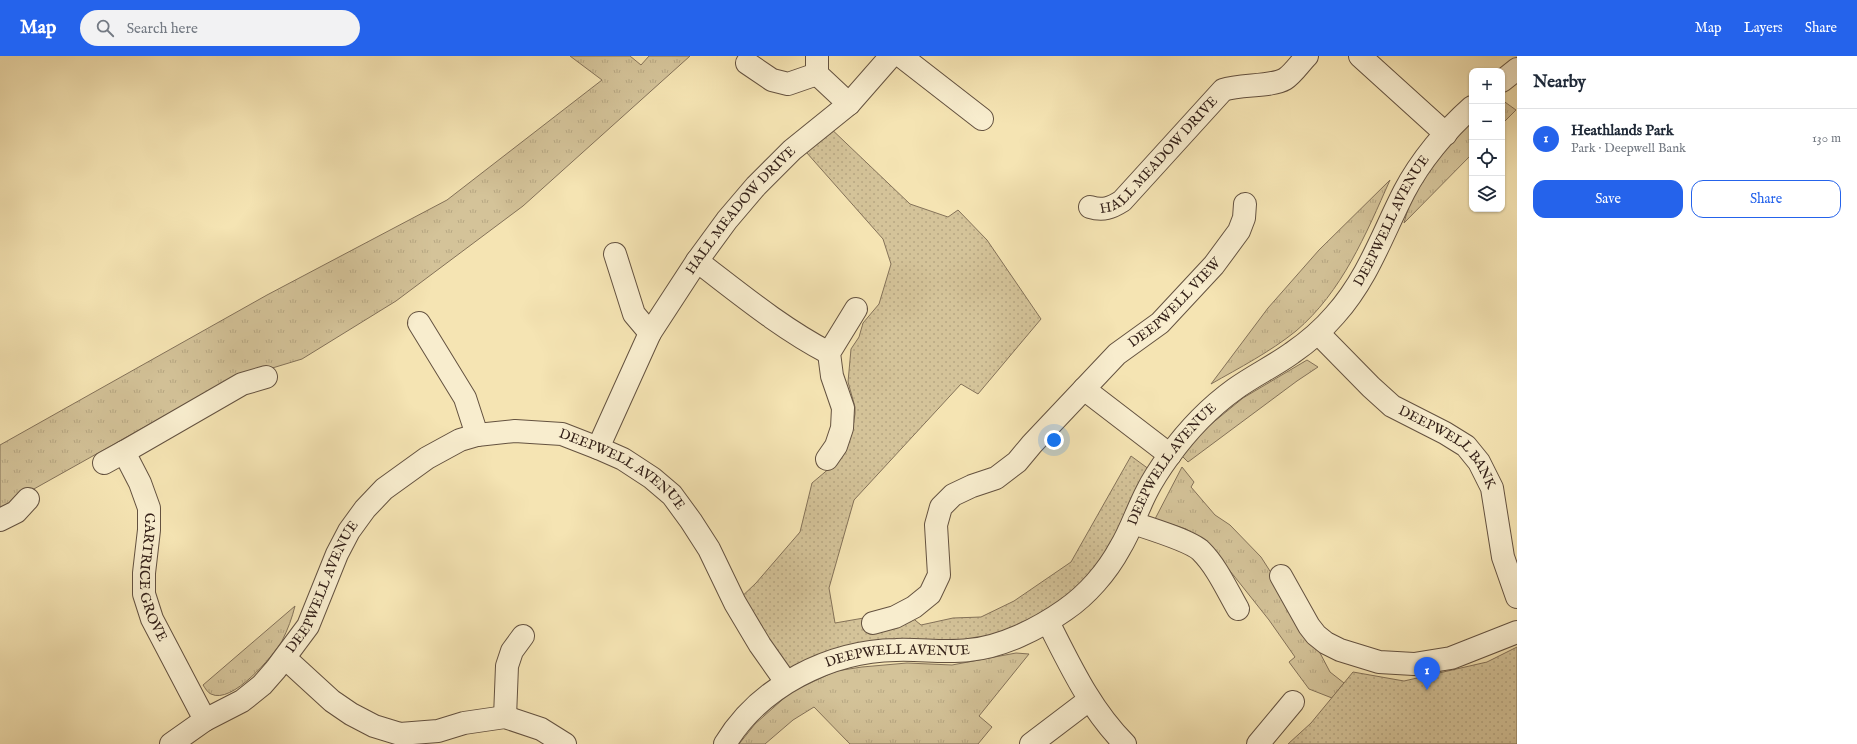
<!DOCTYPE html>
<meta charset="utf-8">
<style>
:root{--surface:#fff;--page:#f2f2f3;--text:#1f2937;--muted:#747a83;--line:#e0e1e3;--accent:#2563eb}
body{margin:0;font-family:"IM FELL English",serif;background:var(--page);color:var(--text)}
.controls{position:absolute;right:12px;top:12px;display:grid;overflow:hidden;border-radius:8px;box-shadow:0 1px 3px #0004}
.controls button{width:36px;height:36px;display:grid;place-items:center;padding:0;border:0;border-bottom:1px solid var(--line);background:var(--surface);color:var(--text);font:20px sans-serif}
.you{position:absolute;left:1054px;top:384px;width:14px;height:14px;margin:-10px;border:3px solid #fff;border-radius:50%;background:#1a73e8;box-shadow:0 0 0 6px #1a73e833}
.badge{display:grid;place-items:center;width:26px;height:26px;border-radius:50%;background:var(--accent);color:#fff;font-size:13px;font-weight:700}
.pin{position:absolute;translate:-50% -33px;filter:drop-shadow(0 1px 2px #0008)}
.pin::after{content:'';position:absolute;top:21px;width:14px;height:12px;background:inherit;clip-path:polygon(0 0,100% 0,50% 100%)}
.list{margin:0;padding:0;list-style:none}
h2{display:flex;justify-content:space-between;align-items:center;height:52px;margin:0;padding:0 16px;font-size:17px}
h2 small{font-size:13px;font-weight:400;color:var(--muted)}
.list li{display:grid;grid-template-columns:26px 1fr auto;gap:12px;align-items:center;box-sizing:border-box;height:60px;padding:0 16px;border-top:1px solid var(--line)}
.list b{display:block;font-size:15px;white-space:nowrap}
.list p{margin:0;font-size:13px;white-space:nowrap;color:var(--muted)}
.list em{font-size:13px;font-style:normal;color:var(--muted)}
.actions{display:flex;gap:8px;padding:12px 16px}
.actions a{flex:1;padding:9px 0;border:1px solid var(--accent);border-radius:12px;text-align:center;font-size:14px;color:var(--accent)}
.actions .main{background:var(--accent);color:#fff}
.icon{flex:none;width:22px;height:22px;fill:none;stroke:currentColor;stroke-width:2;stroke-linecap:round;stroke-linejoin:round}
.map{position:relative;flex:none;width:1517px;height:688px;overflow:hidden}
header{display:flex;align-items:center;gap:24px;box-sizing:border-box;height:56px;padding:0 20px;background:var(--accent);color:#fff}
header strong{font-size:19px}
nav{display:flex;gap:22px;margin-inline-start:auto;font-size:14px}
.search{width:280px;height:36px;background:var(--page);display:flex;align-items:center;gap:10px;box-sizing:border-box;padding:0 14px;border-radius:22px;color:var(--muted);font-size:15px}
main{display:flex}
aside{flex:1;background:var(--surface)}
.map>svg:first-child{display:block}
.grass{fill:url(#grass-tufts);stroke:#847259}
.park{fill:url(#park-dots);stroke:#847259}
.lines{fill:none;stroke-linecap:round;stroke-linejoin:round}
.minor-casing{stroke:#645240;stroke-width:24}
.minor{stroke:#f8edce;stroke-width:22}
.labels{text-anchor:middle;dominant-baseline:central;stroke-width:3;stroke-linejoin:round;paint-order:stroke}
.street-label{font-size:14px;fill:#342119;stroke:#f8edce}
</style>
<header>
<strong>Map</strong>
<div class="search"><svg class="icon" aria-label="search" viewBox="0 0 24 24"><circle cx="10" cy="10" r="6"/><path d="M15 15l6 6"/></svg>Search here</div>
<nav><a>Map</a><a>Layers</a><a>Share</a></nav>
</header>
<main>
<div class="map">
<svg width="1517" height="688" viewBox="0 0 1517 688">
<defs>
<pattern id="grass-tufts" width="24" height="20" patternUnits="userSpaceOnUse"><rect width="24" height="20" fill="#d4c399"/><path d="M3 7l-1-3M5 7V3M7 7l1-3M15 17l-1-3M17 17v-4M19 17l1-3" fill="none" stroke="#b7a783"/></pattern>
<pattern id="park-dots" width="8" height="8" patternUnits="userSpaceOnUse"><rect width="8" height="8" fill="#d4c399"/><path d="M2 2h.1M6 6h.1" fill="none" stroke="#b7a783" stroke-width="1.8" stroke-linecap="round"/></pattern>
</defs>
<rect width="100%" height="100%" fill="#f5e4b3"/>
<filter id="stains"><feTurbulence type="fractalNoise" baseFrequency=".005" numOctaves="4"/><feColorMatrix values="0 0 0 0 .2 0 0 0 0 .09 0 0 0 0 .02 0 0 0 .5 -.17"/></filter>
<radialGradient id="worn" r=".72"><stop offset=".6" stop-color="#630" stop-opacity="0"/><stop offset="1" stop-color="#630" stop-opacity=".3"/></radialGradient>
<g class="grass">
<polygon points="570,0 630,0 641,9 649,0 690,0 523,150 396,245 302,303 223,327 0,452 0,389 267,239 447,144 602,24"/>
<polygon points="1502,44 1516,54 1502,68"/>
<polygon points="1472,64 1472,98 1404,167 1412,138 1451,86"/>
<path d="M1390,124C1366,178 1342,236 1296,275C1270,296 1239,312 1211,328L1268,252L1319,194Z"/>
<polygon points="1307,304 1318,311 1297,325 1188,406 1180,398 1210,369 1243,342"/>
<polygon points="1182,411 1194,426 1191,431 1215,459 1230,469 1261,501 1309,576 1330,616 1344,627 1332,642 1309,633 1289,606 1295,601 1269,564 1215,496 1198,481 1186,473 1155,463"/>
<path d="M295,550C292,562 288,573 282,585C273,600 232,649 211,638C208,637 205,632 203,629Z"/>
<polygon points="1016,597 1029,598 979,660 992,671 978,688 850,688 814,651 793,664 765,688 739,688 755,668 791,636 836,615 862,611 907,607 952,609"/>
</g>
<g class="park">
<polygon points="825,67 910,148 948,161 958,154 987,184 1041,263 978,338 961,328 854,444 829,532 835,567 904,555 921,569 953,562 981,561 1014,545 1071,506 1131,400 1157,419 1109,509 1012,583 897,594 795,622 735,547 756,527 800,476 812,427 831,411 847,384 853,370 855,358 855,351 848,326 851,293 859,281 863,267 879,248 891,208 883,183 799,88"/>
<polygon points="1517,591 1517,688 1288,688 1311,667 1353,616 1404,625 1487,606"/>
</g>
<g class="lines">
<g class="minor-casing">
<g id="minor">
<polyline points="817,0 817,18 849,48"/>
<polyline points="901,0 982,63"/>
<polyline points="1360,0 1446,78"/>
<polyline points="747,7 772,24 788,28 817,18"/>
<polyline points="1502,25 1517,13"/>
<path id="s1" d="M1090,151C1103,155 1111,152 1122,145L1223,34C1241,28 1271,31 1285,23C1293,18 1300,7 1307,0"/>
<polyline points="615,198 634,258 650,277"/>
<path d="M697,205C739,237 781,272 829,297"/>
<polyline points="419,267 465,342 477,379"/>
<path id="s2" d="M1318,277L1371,331L1392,350L1445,377L1466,390L1479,406L1492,432L1503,501L1517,541"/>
<polyline points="1084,333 1170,399"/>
<path id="s3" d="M598,392L650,277L697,205L727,164L756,130L792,94L849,48L891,0"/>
<polyline points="124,396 242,328 266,321"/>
<polyline points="827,403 836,390 842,372 843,352 832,320 829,297 856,253"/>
<path id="s4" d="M104,407L124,396L140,427L149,452V474L144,517V538L152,563L205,664"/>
<polyline points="0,464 16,456 28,443"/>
<path d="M1133,467C1148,472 1191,485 1201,495C1217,511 1227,534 1238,553"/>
<polyline points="1281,520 1309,570 1316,579 1326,587 1340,594 1379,606 1414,608 1451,602 1517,576"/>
<path d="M1048,566C1070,609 1090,653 1125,688"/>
<path id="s5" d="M873,567L895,561L914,551L930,538L939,519L936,469L941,451L953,439L972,430L996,422L1017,406L1032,388L1117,298L1160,267L1214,209L1239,175L1244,162L1245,148"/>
<polyline points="285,602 332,645 351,658 374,670 400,678 438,675 464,667 505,661 541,673 565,688"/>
<polyline points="505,661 507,610 512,595 523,580"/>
<path id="s6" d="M171,688L205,664L242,645L262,629L276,613L308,570L337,498L349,475L365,453L384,433L427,402L460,384L477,379L515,375L562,378L598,392L623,403L652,422L672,439L691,465L709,493L735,547L760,589L786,626"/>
<path id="s7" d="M725,688C760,630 830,595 896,594C921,593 945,597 969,594C1002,591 1038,573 1065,554C1087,539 1107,516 1120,492C1131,474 1137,454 1147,435C1153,423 1161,411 1169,400C1187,375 1210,351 1235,333C1253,320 1274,310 1292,297C1308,286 1323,273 1335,259C1368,222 1382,179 1404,136C1420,105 1446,74 1472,51"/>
<polyline points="1031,688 1089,644"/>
<polyline points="1258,688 1293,646"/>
</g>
</g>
<use href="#minor" class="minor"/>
</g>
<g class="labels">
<g class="street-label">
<text stroke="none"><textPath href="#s1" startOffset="91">HALL MEADOW DRIVE</textPath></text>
<text stroke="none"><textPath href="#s3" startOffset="279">HALL MEADOW DRIVE</textPath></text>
<text stroke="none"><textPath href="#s7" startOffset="899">DEEPWELL AVENUE</textPath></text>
<text stroke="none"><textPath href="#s5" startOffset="469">DEEPWELL VIEW</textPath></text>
<text stroke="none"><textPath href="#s2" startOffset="175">DEEPWELL BANK</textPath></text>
<text stroke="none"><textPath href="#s7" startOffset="564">DEEPWELL AVENUE</textPath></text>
<text stroke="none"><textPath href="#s6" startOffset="606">DEEPWELL AVENUE</textPath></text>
<text stroke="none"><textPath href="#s4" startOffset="155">GARTRICE GROVE</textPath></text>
<text stroke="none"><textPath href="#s6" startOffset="225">DEEPWELL AVENUE</textPath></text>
<text stroke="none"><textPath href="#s7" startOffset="204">DEEPWELL AVENUE</textPath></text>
</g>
</g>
<rect width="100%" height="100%" filter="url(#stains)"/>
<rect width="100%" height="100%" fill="url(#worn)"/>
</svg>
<div class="controls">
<button>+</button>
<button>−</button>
<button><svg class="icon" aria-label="locate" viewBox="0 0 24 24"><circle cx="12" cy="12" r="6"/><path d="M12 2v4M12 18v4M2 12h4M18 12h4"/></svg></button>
<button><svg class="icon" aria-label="layers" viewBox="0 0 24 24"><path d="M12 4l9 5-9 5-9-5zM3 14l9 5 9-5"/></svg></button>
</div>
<div class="you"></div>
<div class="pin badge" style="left:1427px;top:634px">1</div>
</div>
<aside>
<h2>Nearby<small></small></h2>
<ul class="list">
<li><span class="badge">1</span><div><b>Heathlands Park</b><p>Park · Deepwell Bank</p></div><em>130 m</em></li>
</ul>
<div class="actions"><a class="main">Save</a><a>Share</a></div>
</aside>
</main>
